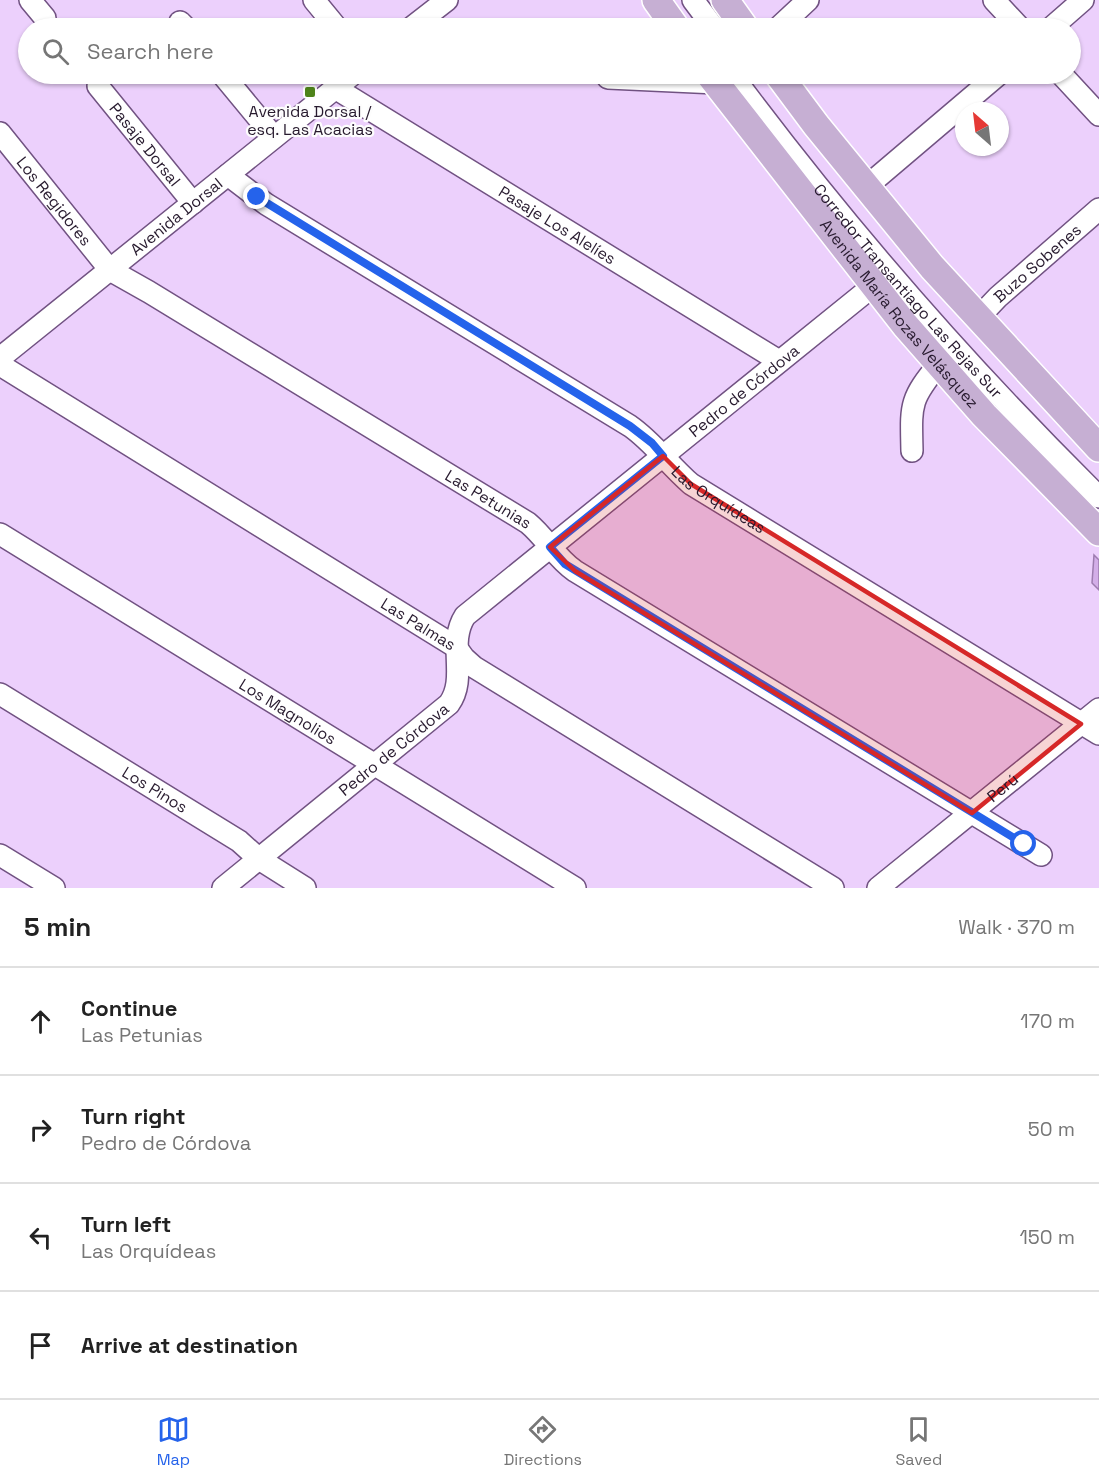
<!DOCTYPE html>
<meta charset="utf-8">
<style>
:root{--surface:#fff;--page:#f2f2f2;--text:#222;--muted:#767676;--line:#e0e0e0;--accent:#2563eb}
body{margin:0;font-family:"Space Grotesk",sans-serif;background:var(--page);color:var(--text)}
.compass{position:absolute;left:955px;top:102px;width:54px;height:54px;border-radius:50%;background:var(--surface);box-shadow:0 2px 4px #0004;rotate:332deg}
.stop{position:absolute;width:18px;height:18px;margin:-14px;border:4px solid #2563eb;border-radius:50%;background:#fff}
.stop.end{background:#2563eb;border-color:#fff;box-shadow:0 2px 6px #0008}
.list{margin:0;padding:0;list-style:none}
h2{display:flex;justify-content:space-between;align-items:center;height:78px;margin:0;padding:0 24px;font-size:26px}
h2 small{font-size:20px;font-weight:400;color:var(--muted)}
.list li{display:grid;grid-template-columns:39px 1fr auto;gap:18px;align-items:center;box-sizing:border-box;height:108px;padding:0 24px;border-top:2px solid var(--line)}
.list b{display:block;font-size:22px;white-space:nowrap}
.list p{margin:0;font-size:20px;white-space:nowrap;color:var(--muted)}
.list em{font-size:20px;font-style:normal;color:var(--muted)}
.icon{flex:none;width:33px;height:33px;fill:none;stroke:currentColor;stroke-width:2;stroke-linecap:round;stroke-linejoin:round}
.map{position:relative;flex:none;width:1099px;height:888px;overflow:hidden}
.search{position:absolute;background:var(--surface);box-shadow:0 2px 4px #0004;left:18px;right:18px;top:18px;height:66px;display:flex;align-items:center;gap:15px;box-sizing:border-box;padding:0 21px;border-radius:33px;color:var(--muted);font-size:22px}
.sheet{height:510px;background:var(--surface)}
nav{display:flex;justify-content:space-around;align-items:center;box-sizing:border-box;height:84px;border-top:2px solid var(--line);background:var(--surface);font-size:16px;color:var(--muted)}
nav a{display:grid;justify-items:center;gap:3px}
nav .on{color:var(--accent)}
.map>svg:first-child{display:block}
.building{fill:#d3aee8;stroke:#9d7caf;stroke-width:1.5}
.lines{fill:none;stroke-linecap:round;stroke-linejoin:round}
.minor-casing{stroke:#715282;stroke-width:24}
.major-casing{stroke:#fff;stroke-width:30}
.minor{stroke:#fff;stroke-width:21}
.major{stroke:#c6afd3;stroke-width:27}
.route{stroke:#2563eb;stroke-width:8}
.marked{fill:#d62828;fill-opacity:0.2;stroke:#d62828;stroke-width:4.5;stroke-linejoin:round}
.poi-dot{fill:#4e831a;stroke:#fdfdfd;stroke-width:2}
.labels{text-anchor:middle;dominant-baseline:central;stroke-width:4.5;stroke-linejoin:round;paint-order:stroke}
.poi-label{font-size:16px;fill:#271a2e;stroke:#fdfdfd}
.street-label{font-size:16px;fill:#271a2e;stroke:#fdfdfd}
</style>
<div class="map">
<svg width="1099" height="888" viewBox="0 0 1099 888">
<rect width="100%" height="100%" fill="#ecd0fc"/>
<polygon class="building" points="1094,555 1099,560 1099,590 1092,583"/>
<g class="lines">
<g class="minor-casing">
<g id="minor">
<polyline points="30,0 45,18"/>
<polyline points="314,0 337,28"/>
<polyline points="693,0 714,28"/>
<polyline points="994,0 1020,28"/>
<polyline points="180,22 186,28"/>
<polyline points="411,28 447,0"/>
<polyline points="778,28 808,0"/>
<polyline points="1051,28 1083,0"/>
<polyline points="222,74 274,137"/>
<path id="s1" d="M731,74C842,223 966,366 1099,497"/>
<polyline points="1061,74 1099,115"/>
<polyline points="608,78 716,83"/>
<path id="s2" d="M98,86L193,203"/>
<path id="s3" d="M335,88L779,361"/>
<path id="s4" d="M0,133L110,270L149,292L528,523C546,538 556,558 575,571L1041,855"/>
<path id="s5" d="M228,175L266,204L630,426C653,442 669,465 691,484L1099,734"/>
<polyline points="866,187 999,74"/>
<path id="s6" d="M978,318L998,297L1099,209"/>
<path id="s7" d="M0,358L353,74"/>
<path id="s8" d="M0,365L456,647L464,658L474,667L833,888"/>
<path d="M912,451C911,405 909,400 939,364"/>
<path id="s9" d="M0,534L575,888"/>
<path id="s10" d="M0,694L239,841L259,859L305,888"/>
<polyline points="0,855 54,888"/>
<path id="s11" d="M223,888L449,704C468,678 447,644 465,616L873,286"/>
<path id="s12" d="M878,888L1099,709"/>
</g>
</g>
<g class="major-casing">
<g id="major">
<polyline points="656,0 676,28"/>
<polyline points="725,0 745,28"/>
<path id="s13" d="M709,74L905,325L984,415L1099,532"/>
<polyline points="778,74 816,125 932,267 1099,448"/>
</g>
</g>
<use href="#minor" class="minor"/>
<use href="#major" class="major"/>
</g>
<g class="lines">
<polyline class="route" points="257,197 630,426 652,443 663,456 550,547 565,564 1024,844"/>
</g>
<path class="marked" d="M663,456L691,484L1081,724L972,813L575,571L550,547Z"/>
<rect class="poi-dot" x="304" y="86" width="12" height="12" rx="3"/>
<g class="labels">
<g class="poi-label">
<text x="310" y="111">Avenida Dorsal /<tspan x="310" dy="18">esq. Las Acacias</tspan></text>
</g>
<g class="street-label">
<text stroke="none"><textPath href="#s2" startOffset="75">Pasaje Dorsal</textPath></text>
<text stroke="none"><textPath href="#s4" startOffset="87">Los Regidores</textPath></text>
<text stroke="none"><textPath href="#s7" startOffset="226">Avenida Dorsal</textPath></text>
<text stroke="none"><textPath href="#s3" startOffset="261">Pasaje Los Alelíes</textPath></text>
<text stroke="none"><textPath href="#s6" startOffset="81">Buzo Sobenes</textPath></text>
<text stroke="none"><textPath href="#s1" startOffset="280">Corredor Transantiago Las Rejas Sur</textPath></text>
<text stroke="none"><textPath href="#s13" startOffset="306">Avenida María Rozas Velásquez</textPath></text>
<text stroke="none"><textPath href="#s11" startOffset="741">Pedro de Córdova</textPath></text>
<text stroke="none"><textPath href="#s5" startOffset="590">Las Orquídeas</textPath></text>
<text stroke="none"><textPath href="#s4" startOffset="618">Las Petunias</textPath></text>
<text stroke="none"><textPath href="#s8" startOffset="492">Las Palmas</textPath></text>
<text stroke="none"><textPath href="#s9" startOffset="338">Los Magnolios</textPath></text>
<text stroke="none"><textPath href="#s11" startOffset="220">Pedro de Córdova</textPath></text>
<text stroke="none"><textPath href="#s12" startOffset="160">Perú</textPath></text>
<text stroke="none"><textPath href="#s10" startOffset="182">Los Pinos</textPath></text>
</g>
</g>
</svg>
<svg class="compass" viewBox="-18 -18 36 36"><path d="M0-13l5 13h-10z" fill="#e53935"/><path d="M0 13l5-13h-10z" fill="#767676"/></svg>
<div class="stop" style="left:1024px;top:844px"></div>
<div class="stop end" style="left:257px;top:197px"></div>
<div class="search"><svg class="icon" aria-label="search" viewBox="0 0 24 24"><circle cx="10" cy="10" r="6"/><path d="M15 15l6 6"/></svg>Search here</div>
</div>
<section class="sheet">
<h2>5 min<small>Walk · 370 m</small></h2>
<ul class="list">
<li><svg class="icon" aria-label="ahead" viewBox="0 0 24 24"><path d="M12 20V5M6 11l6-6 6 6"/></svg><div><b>Continue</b><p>Las Petunias</p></div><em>170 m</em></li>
<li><svg class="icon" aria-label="right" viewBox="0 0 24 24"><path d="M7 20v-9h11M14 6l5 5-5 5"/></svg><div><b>Turn right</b><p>Pedro de Córdova</p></div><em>50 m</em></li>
<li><svg class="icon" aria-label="left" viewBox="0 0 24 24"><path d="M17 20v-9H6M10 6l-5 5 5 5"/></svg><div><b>Turn left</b><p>Las Orquídeas</p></div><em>150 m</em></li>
<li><svg class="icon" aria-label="arrive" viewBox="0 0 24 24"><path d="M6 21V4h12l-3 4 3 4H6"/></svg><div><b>Arrive at destination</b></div></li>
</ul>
</section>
<nav>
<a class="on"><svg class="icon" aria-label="map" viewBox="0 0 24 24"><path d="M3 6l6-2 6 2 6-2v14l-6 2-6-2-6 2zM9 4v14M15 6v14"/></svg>Map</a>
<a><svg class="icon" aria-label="directions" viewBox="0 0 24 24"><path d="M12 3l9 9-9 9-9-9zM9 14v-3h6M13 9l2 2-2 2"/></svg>Directions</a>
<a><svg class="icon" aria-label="saved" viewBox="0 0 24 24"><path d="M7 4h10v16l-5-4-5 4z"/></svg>Saved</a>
</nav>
